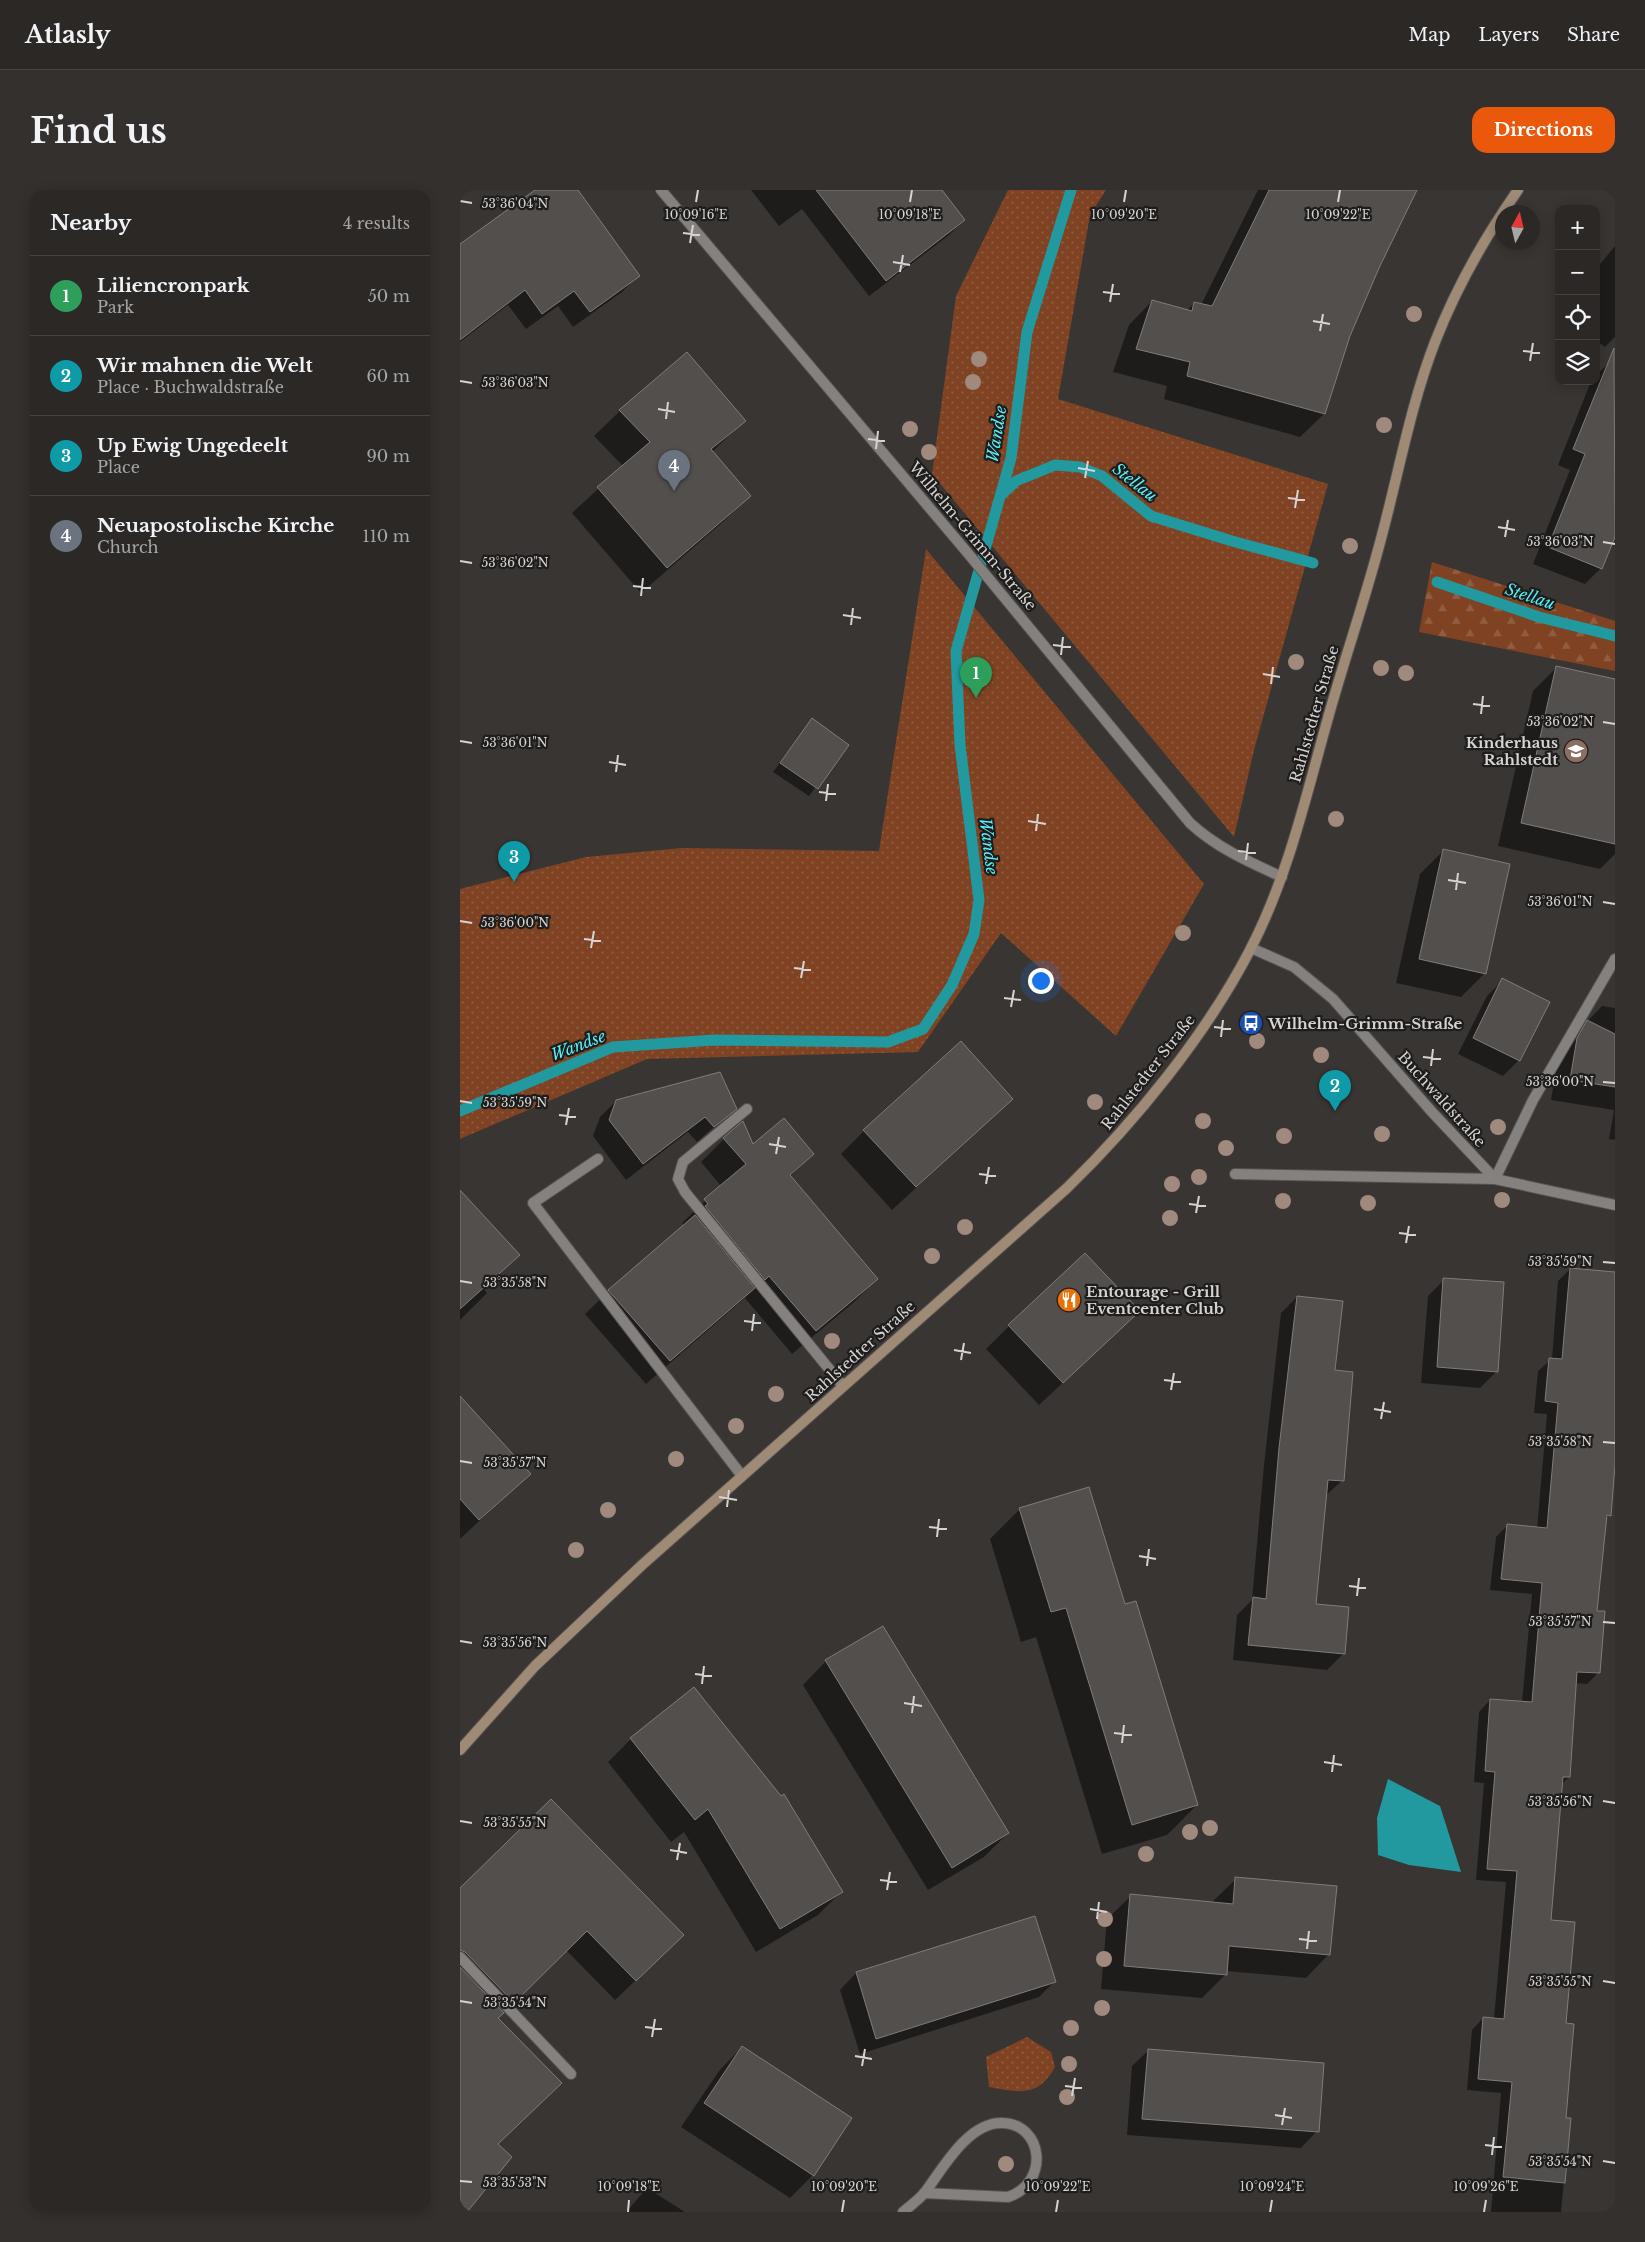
<!DOCTYPE html>
<meta charset="utf-8">
<style>
:root{--surface:#2b2826;--page:#33302e;--text:#f1f3f6;--muted:#a6a6a7;--line:#474443;--accent:#ea580c}
body{margin:0;font-family:"Libre Baskerville",serif;background:var(--page);color:var(--text)}
.controls{position:absolute;right:15px;top:15px;display:grid;overflow:hidden;border-radius:10px;box-shadow:0 2px 12px #0003}
.controls button{width:45px;height:45px;display:grid;place-items:center;padding:0;border:0;border-bottom:1px solid var(--line);background:var(--surface);color:var(--text);font:25px sans-serif}
.compass{position:absolute;left:1035px;top:15px;width:45px;height:45px;border-radius:50%;background:var(--surface);box-shadow:0 2px 12px #0003;rotate:8deg}
.you{position:absolute;left:580px;top:790px;width:18px;height:18px;margin:-12px;border:4px solid #fff;border-radius:50%;background:#1a73e8;box-shadow:0 0 0 8px #1a73e833}
.badge{display:grid;place-items:center;width:32px;height:32px;border-radius:50%;background:var(--accent);color:#fff;font-size:16px;font-weight:700}
.pin{position:absolute;translate:-50% -41px;filter:drop-shadow(0 1px 2px #0008)}
.pin::after{content:'';position:absolute;top:26px;width:18px;height:15px;background:inherit;clip-path:polygon(0 0,100% 0,50% 100%)}
.list{margin:0;padding:0;list-style:none}
h2{display:flex;justify-content:space-between;align-items:center;height:65px;margin:0;padding:0 20px;font-size:21px}
h2 small{font-size:16px;font-weight:400;color:var(--muted)}
.list li{display:grid;grid-template-columns:32px 1fr auto;gap:15px;align-items:center;box-sizing:border-box;height:80px;padding:0 20px;border-top:1px solid var(--line)}
.list b{display:block;font-size:19px;white-space:nowrap}
.list p{margin:0;font-size:16px;white-space:nowrap;color:var(--muted)}
.list em{font-size:16px;font-style:normal;color:var(--muted)}
.icon{flex:none;width:28px;height:28px;fill:none;stroke:currentColor;stroke-width:2;stroke-linecap:round;stroke-linejoin:round}
.map{position:relative;flex:none;width:1155px;height:2022px;overflow:hidden;border-radius:15px}
header{display:flex;align-items:center;gap:30px;box-sizing:border-box;height:70px;padding:0 25px;background:var(--surface);border-bottom:1px solid var(--line)}
header strong{font-size:24px}
nav{display:flex;gap:28px;margin-inline-start:auto;font-size:18px}
.intro{display:flex;align-items:center;justify-content:space-between;box-sizing:border-box;height:120px;padding:0 30px}
h1{margin:0;font-size:35px}
.button{padding:12px 22px;border-radius:15px;background:var(--accent);color:#fff;font-size:18px;font-weight:700}
main{display:flex;gap:30px;padding:0 30px}
aside{flex:1;background:var(--surface);border-radius:15px;box-shadow:0 2px 12px #0003}
.map>svg:first-child{display:block}
.forest{fill:url(#forest-firs)}
.park{fill:url(#park-dots)}
.water{fill:#21999e}
.shadow{fill:#0007}
.lines{fill:none;stroke-linecap:round;stroke-linejoin:round}
.stream{stroke:#21999e;stroke-width:11}
.building{fill:#534f4d;stroke:#817c7b}
.service-casing{stroke:#575352;stroke-width:12}
.minor-casing{stroke:#575352;stroke-width:12}
.secondary-casing{stroke:#575352;stroke-width:12}
.service{stroke:#85817f;stroke-width:10}
.minor{stroke:#85817f;stroke-width:10}
.secondary{stroke:#9e8a75;stroke-width:10}
.tree{fill:#a0897d}
.ticks{fill:none;stroke:#d6d4d3;stroke-width:2}
.labels{text-anchor:middle;dominant-baseline:central;stroke-width:4.5;stroke-linejoin:round;paint-order:stroke}
.street-label{font-size:15px;fill:#d6d4d3;stroke:#1f1d1c}
.poi-label{font-size:15px;font-weight:bold;fill:#d6d4d3;stroke:#1f1d1c;text-anchor:start}
.water-label{font-size:16px;font-style:italic;fill:#56f2fa;stroke:#1f1d1c}
.ticks-label{font-size:12px;text-anchor:middle;fill:#d6d4d3;stroke:#1f1d1c;stroke-width:4.5;stroke-linejoin:round;paint-order:stroke}
</style>
<header>
<strong>Atlasly</strong>
<nav><a>Map</a><a>Layers</a><a>Share</a></nav>
</header>
<div class="intro"><h1>Find us</h1><a class="button">Directions</a></div>
<main>
<aside>
<h2>Nearby<small>4 results</small></h2>
<ul class="list">
<li><span class="badge" style="background:#2e9e5b">1</span><div><b>Liliencronpark</b><p>Park</p></div><em>50 m</em></li>
<li><span class="badge" style="background:#0f9aa8">2</span><div><b>Wir mahnen die Welt</b><p>Place · Buchwaldstraße</p></div><em>60 m</em></li>
<li><span class="badge" style="background:#0f9aa8">3</span><div><b>Up Ewig Ungedeelt</b><p>Place</p></div><em>90 m</em></li>
<li><span class="badge" style="background:#6b7280">4</span><div><b>Neuapostolische Kirche</b><p>Church</p></div><em>110 m</em></li>
</ul>
</aside>
<div class="map">
<svg width="1155" height="2022" viewBox="0 0 1155 2022">
<defs>
<pattern id="forest-firs" width="22" height="20" patternUnits="userSpaceOnUse" patternTransform="scale(1.25)"><rect width="22" height="20" fill="#7f4323"/><path d="M5 1l3.5 6h-7zM16 11l3.5 6h-7z" fill="#905d42"/></pattern>
<pattern id="park-dots" width="8" height="8" patternUnits="userSpaceOnUse" patternTransform="scale(1.25)"><rect width="8" height="8" fill="#7f4323"/><path d="M2 2h.1M6 6h.1" fill="none" stroke="#905d42" stroke-width="1.8" stroke-linecap="round"/></pattern>
</defs>
<rect width="100%" height="100%" fill="#393533"/>
<polygon class="forest" points="972,372 1155,431 1155,481 959,442"/>
<g class="park">
<polygon points="548,0 646,0 630,25 598,209 868,294 794,560 774,647 472,284 496,106"/>
<polygon points="466,359 744,694 656,846 541,743 458,862 187,869 0,949 0,699 126,667 222,658 419,661"/>
<path d="M567,1847L591,1862L595,1877C578,1907 560,1903 529,1897L526,1867Z"/>
</g>
<polygon class="water" points="928,1589 980,1616 1001,1682 949,1675 918,1665 917,1628"/>
<g class="shadow">
<polygon points="77,0 116,0 178,86 162,102 113,137 98,116 66,139 48,115 0,152 0,54"/>
<polygon points="291,0 481,0 504,30 488,46 409,106 342,19 319,36"/>
<polygon points="798,0 949,0 889,145 864,224 840,247 704,209 707,196 653,182 669,135 692,111 727,121 734,113 741,115"/>
<polygon points="1155,56 1155,147 1145,157 1136,150 1136,79"/>
<polygon points="1148,174 1155,176 1155,343 1141,378 1125,394 1073,374 1110,280 1098,275 1131,191 1136,191 1136,185"/>
<polygon points="160,221 284,231 252,262 290,306 264,331 181,403 112,323 163,276 134,246"/>
<polygon points="1097,477 1155,490 1155,664 1140,679 1038,656 1073,501"/>
<polygon points="352,530 387,555 349,606 313,582"/>
<polygon points="983,661 1048,675 1024,784 1001,807 936,793 960,684"/>
<polygon points="1043,790 1059,870 1043,886 998,864 1027,806"/>
<polygon points="1142,816 1155,818 1155,950 1149,949 1154,920 1091,910 1098,869 1107,852"/>
<polygon points="552,909 432,1020 381,964 404,941"/>
<polygon points="156,911 275,918 237,952 228,942 166,990 133,946 140,927"/>
<polygon points="264,949 293,956 353,964 330,987 417,1089 393,1113 332,1164 285,1108 186,1194 125,1124 149,1101 224,1036 222,1033 261,996 241,972"/>
<polygon points="0,1010 58,1065 24,1099 27,1103 0,1130"/>
<polygon points="1110,1079 1155,1083 1155,1217 1149,1325 1145,1330 1135,1422 1138,1483 1127,1494 1115,1493 1109,1587 1101,1595 1090,1731 1105,1835 1105,1929 1110,1929 1101,2022 1031,2022 1041,1903 1007,1900 1012,1840 1023,1828 1034,1829 1046,1692 1016,1690 1024,1593 1014,1592 1019,1522 1030,1510 1062,1512 1072,1404 1030,1400 1036,1347 1047,1336 1077,1339 1087,1224 1074,1223 1078,1181 1092,1169 1098,1091"/>
<polygon points="984,1090 1036,1182 1020,1198 961,1193 968,1106"/>
<polygon points="837,1107 874,1181 883,1290 865,1306 855,1415 883,1464 867,1480 773,1470 777,1425 792,1410 804,1275 821,1123"/>
<polygon points="549,1136 654,1145 579,1215 526,1159"/>
<polygon points="0,1236 69,1284 0,1349"/>
<polygon points="560,1319 737,1615 707,1645 642,1664 576,1447 561,1452 530,1349"/>
<polygon points="366,1471 548,1643 524,1667 468,1700 343,1495"/>
<polygon points="171,1549 381,1702 358,1725 296,1762 224,1642 211,1652 148,1572"/>
<polygon points="91,1611 202,1765 155,1810 106,1760 37,1828 37,1955 5,2022 0,2022 0,1700"/>
<polygon points="776,1689 869,1764 846,1788 766,1781 766,1784 742,1808 641,1799 647,1729 671,1706 752,1712"/>
<polygon points="575,1728 595,1791 579,1807 400,1864 380,1800 396,1783"/>
<polygon points="282,1857 353,1985 330,2008 221,1937 259,1881"/>
<polygon points="689,1860 857,1941 841,1958 667,1945 672,1876"/>
<polygon points="187,1998 225,2022 166,2022"/>
</g>
<g class="lines">
<g class="stream">
<polyline points="541,305 556,291 595,275 620,277 642,286 691,326 772,351 853,373"/>
<polyline points="977,392 1079,427 1155,446"/>
<polyline points="0,921 153,857 254,850 428,852 463,839 492,795 514,744 519,710 500,555 496,461 551,268 567,142 611,0"/>
</g>
</g>
<g class="building">
<polygon points="75,0 118,0 180,86 130,122 114,101 82,124 65,100 0,150 0,54"/>
<polygon points="356,0 482,0 505,30 426,91"/>
<polygon points="809,0 957,0 919,78 890,146 865,224 727,186 730,172 676,159 692,110 732,121 734,112 752,116"/>
<polygon points="1154,158 1155,347 1142,379 1088,357 1125,264 1113,259"/>
<polygon points="227,162 286,231 251,259 291,306 207,378 137,297 190,252 159,220"/>
<polygon points="1096,476 1155,489 1155,654 1061,633"/>
<polygon points="352,528 389,555 358,599 320,573"/>
<polygon points="983,659 1050,674 1026,784 959,769"/>
<polygon points="1042,788 1090,812 1060,871 1013,848"/>
<polygon points="1127,830 1155,844 1155,897 1110,890 1117,848"/>
<polygon points="501,851 553,909 456,997 403,940"/>
<polygon points="260,882 277,919 254,937 245,927 183,974 149,930 156,910"/>
<polygon points="324,928 354,964 330,985 418,1089 356,1141 309,1086 305,1090 245,1016 248,1014 244,1009 286,974 263,948 283,931 293,954"/>
<polygon points="0,1000 60,1065 0,1119"/>
<polygon points="235,1025 295,1098 210,1171 148,1100"/>
<polygon points="625,1063 680,1121 603,1193 548,1135"/>
<polygon points="1110,1078 1155,1082 1155,1275 1151,1326 1147,1325 1137,1421 1145,1421 1140,1483 1117,1482 1110,1587 1103,1587 1091,1730 1115,1732 1106,1833 1114,1834 1106,1928 1111,1928 1105,1993 1043,1987 1052,1892 1018,1889 1023,1827 1044,1829 1057,1681 1027,1679 1035,1582 1025,1581 1030,1509 1072,1512 1082,1393 1041,1389 1047,1334 1087,1338 1098,1213 1085,1211 1089,1168 1102,1169"/>
<polygon points="983,1088 1044,1092 1038,1182 977,1177"/>
<polygon points="837,1106 883,1111 875,1180 893,1182 884,1291 868,1290 856,1414 889,1417 885,1464 788,1455 793,1407 806,1409 819,1258"/>
<polygon points="0,1206 71,1284 19,1330 0,1309"/>
<polygon points="629,1297 665,1414 676,1411 738,1615 672,1635 606,1418 591,1422 559,1318"/>
<polygon points="423,1436 549,1643 492,1678 365,1470"/>
<polygon points="234,1497 321,1606 324,1604 383,1702 320,1739 248,1619 235,1630 170,1548"/>
<polygon points="91,1609 224,1745 176,1791 127,1741 54,1813 5,1762 0,1760 0,1698"/>
<polygon points="775,1687 877,1696 870,1765 769,1756 767,1785 664,1776 670,1704 773,1714"/>
<polygon points="575,1726 596,1792 416,1849 396,1782"/>
<polygon points="0,1777 44,1823 38,1828 102,1893 38,1954 52,1967 7,2022 0,2022"/>
<polygon points="282,1856 392,1928 354,1986 244,1913"/>
<polygon points="688,1859 864,1873 859,1942 682,1929"/>
</g>
<g class="lines">
<g class="service-casing">
<g id="service">
<polyline points="287,919 223,972 218,989 225,1002 383,1196"/>
<polyline points="138,969 73,1013 282,1286"/>
<polyline points="1035,989 1073,910 1155,769"/>
<polyline points="0,1767 111,1884"/>
</g>
</g>
<g class="minor-casing">
<g id="minor">
<path d="M201,0L506,361L730,633C757,658 789,672 822,687"/>
<polyline points="791,758 834,777 873,809 972,922 1035,989 1155,1015"/>
<polyline points="775,984 1035,989"/>
<path d="M443,2022C451,2015 460,2009 466,2001C483,1978 508,1933 541,1933C584,1933 590,1993 548,2007L464,2003"/>
</g>
</g>
<g class="secondary-casing">
<path id="secondary" d="M0,1560L75,1476L182,1375L607,998C675,932 746,845 790,760C828,687 846,606 868,528C885,467 906,407 922,345C939,281 951,214 975,152C996,98 1025,47 1058,0"/>
</g>
<use href="#service" class="service"/>
<use href="#minor" class="minor"/>
<use href="#secondary" class="secondary"/>
</g>
<g class="tree">
<circle cx="954" cy="124" r="8"/>
<circle cx="519" cy="169" r="8"/>
<circle cx="513" cy="192" r="8"/>
<circle cx="924" cy="235" r="8"/>
<circle cx="450" cy="239" r="8"/>
<circle cx="469" cy="262" r="8"/>
<circle cx="890" cy="356" r="8"/>
<circle cx="836" cy="472" r="8"/>
<circle cx="921" cy="478" r="8"/>
<circle cx="946" cy="483" r="8"/>
<circle cx="876" cy="629" r="8"/>
<circle cx="723" cy="743" r="8"/>
<circle cx="797" cy="851" r="8"/>
<circle cx="861" cy="865" r="8"/>
<circle cx="635" cy="912" r="8"/>
<circle cx="743" cy="931" r="8"/>
<circle cx="1038" cy="937" r="8"/>
<circle cx="922" cy="944" r="8"/>
<circle cx="824" cy="946" r="8"/>
<circle cx="766" cy="958" r="8"/>
<circle cx="739" cy="987" r="8"/>
<circle cx="712" cy="994" r="8"/>
<circle cx="1042" cy="1010" r="8"/>
<circle cx="823" cy="1011" r="8"/>
<circle cx="908" cy="1013" r="8"/>
<circle cx="710" cy="1028" r="8"/>
<circle cx="505" cy="1037" r="8"/>
<circle cx="472" cy="1066" r="8"/>
<circle cx="372" cy="1151" r="8"/>
<circle cx="316" cy="1204" r="8"/>
<circle cx="276" cy="1236" r="8"/>
<circle cx="216" cy="1269" r="8"/>
<circle cx="148" cy="1320" r="8"/>
<circle cx="116" cy="1360" r="8"/>
<circle cx="750" cy="1638" r="8"/>
<circle cx="730" cy="1642" r="8"/>
<circle cx="686" cy="1664" r="8"/>
<circle cx="645" cy="1729" r="8"/>
<circle cx="644" cy="1769" r="8"/>
<circle cx="642" cy="1818" r="8"/>
<circle cx="611" cy="1838" r="8"/>
<circle cx="609" cy="1874" r="8"/>
<circle cx="607" cy="1907" r="8"/>
<circle cx="546" cy="1974" r="8"/>
</g>
<path class="ticks" d="M0,11L12,13M236,12L238,0M450,12L452,0M664,12L666,0M878,12L880,0M223,43L240,45M230,53L233,35M433,72L450,75M440,82L443,65M643,102L660,104M650,112L653,94M853,131L870,134M860,141L863,124M1063,161L1080,163M1070,171L1073,153M0,191L12,193M198,219L215,222M206,229L208,212M408,249L425,251M416,259L418,241M618,278L635,281M625,288L628,271M828,308L845,310M835,318L838,300M1038,337L1055,340M1045,347L1048,330M1143,352L1155,354M0,371L12,373M173,396L191,398M181,406L183,388M383,425L401,428M391,435L393,418M593,455L611,457M601,465L603,447M803,484L820,487M811,494L813,477M1013,514L1030,516M1021,524L1023,506M1143,532L1155,534M0,551L12,553M149,572L166,575M156,582L158,565M359,602L376,604M366,611L368,594M568,631L586,634M576,641L578,624M778,661L796,663M786,670L788,653M988,690L1006,693M996,700L998,683M1143,712L1155,714M0,731L12,733M124,749L141,751M131,758L134,741M334,778L351,780M341,788L344,771M544,808L561,810M551,817L554,800M754,837L771,839M761,847L763,830M963,867L981,869M971,876L973,859M1143,892L1155,893M0,911L12,913M99,925L116,927M106,935L109,918M309,954L326,957M316,964L319,947M519,984L536,986M526,994L529,977M729,1014L746,1016M736,1023L739,1006M939,1043L956,1045M946,1053L949,1036M1143,1072L1155,1073M0,1091L12,1093M284,1131L301,1133M292,1141L294,1124M494,1160L511,1163M501,1170L504,1153M704,1190L721,1192M711,1200L714,1183M914,1219L931,1222M921,1229L924,1212M1143,1252L1155,1253M0,1271L12,1273M259,1307L277,1310M267,1317L269,1300M469,1337L487,1339M477,1347L479,1329M679,1366L696,1369M687,1376L689,1359M889,1396L906,1398M897,1406L899,1388M1143,1432L1155,1433M0,1451L12,1453M235,1484L252,1486M242,1494L244,1476M444,1513L462,1516M452,1523L454,1506M654,1543L672,1545M662,1553L664,1535M864,1572L882,1575M872,1582L874,1565M1143,1611L1155,1613M0,1631L12,1633M210,1660L227,1663M217,1670L220,1653M420,1690L437,1692M427,1700L430,1682M630,1719L647,1722M637,1729L639,1712M839,1749L857,1751M847,1759L849,1741M1143,1791L1155,1793M0,1811L12,1813M185,1837L202,1839M192,1847L195,1829M395,1866L412,1869M402,1876L405,1859M605,1896L622,1898M612,1906L615,1888M815,1925L832,1928M822,1935L825,1918M1025,1955L1042,1957M1032,1965L1034,1947M1143,1971L1155,1973M0,1991L12,1992M168,2022L169,2010M382,2022L384,2010M596,2022L598,2010M810,2022L812,2010M1024,2022L1026,2010"/>
<defs>
<g id="school-disc" transform="scale(1.25)"><circle r="9.5" fill="#8d6e63" stroke="#1f1d1c"/><path d="M0-5L7-2L0 1L-7-2ZM-4 1L0 2.5L4 1V4Q0 6-4 4Z" fill="#fff"/></g>
<g id="bus-disc" transform="scale(1.25)"><circle r="9.5" fill="#1a4fb4" stroke="#1f1d1c"/><path d="M-5-6H5V4H4V6H2V4H-2V6H-4V4H-5ZM-3.5-4V0h7V-4ZM-3.5 1.2v1.5H-2V1.2ZM2 1.2v1.5H3.5V1.2Z" fill="#fff"/></g>
<g id="restaurant-disc" transform="scale(1.25)"><circle r="9.5" fill="#e8710a" stroke="#1f1d1c"/><path d="M-5-6h1v4h1v-4h1v4h1v-4h1v5L-1.5 .5V6h-2V.5L-5-1ZM5-6V6H3V1.5H1.5Q1.5-4 5-6Z" fill="#fff"/></g>
</defs>
<g fill-rule="evenodd">
<use href="#school-disc" x="1116" y="561"/>
<use href="#bus-disc" x="791" y="833"/>
<use href="#restaurant-disc" x="609" y="1110"/>
</g>
<g class="labels">
<g class="street-label">
<text transform="translate(513 346) rotate(50)">Wilhelm-Grimm-Straße</text>
<text transform="translate(854 524) rotate(-74)">Rahlstedter Straße</text>
<text transform="translate(688 882) rotate(-52)">Rahlstedter Straße</text>
<text transform="translate(982 909) rotate(48)">Buchwaldstraße</text>
<text transform="translate(400 1161) rotate(-42)">Rahlstedter Straße</text>
</g>
<g class="poi-label">
<text x="1098" y="552" text-anchor="end">Kinderhaus<tspan x="1098" dy="17">Rahlstedt</tspan></text>
<text x="808" y="833">Wilhelm-Grimm-Straße</text>
<text x="626" y="1101">Entourage - Grill<tspan x="626" dy="17">Eventcenter Club</tspan></text>
</g>
<g class="water-label">
<text transform="translate(536 244) rotate(-81)">Wandse</text>
<text transform="translate(675 292) rotate(38)">Stellau</text>
<text transform="translate(1070 406) rotate(18)">Stellau</text>
<text transform="translate(529 656) rotate(83)">Wandse</text>
<text transform="translate(118 855) rotate(-21)">Wandse</text>
</g>
</g>
<g class="ticks-label">
<text x="55" y="18">53°36'04"N</text>
<text x="236" y="29">10°09'16"E</text>
<text x="450" y="29">10°09'18"E</text>
<text x="664" y="29">10°09'20"E</text>
<text x="878" y="29">10°09'22"E</text>
<text x="55" y="197">53°36'03"N</text>
<text x="1100" y="356">53°36'03"N</text>
<text x="55" y="377">53°36'02"N</text>
<text x="1100" y="536">53°36'02"N</text>
<text x="55" y="557">53°36'01"N</text>
<text x="1100" y="716">53°36'01"N</text>
<text x="55" y="737">53°36'00"N</text>
<text x="1100" y="896">53°36'00"N</text>
<text x="55" y="917">53°35'59"N</text>
<text x="1100" y="1076">53°35'59"N</text>
<text x="55" y="1097">53°35'58"N</text>
<text x="1100" y="1256">53°35'58"N</text>
<text x="55" y="1277">53°35'57"N</text>
<text x="1100" y="1436">53°35'57"N</text>
<text x="55" y="1457">53°35'56"N</text>
<text x="1100" y="1616">53°35'56"N</text>
<text x="55" y="1637">53°35'55"N</text>
<text x="1100" y="1796">53°35'55"N</text>
<text x="55" y="1817">53°35'54"N</text>
<text x="1100" y="1976">53°35'54"N</text>
<text x="55" y="1997">53°35'53"N</text>
<text x="169" y="2001">10°09'18"E</text>
<text x="384" y="2001">10°09'20"E</text>
<text x="598" y="2001">10°09'22"E</text>
<text x="812" y="2001">10°09'24"E</text>
<text x="1026" y="2001">10°09'26"E</text>
</g>
</svg>
<div class="controls">
<button>+</button>
<button>−</button>
<button><svg class="icon" aria-label="locate" viewBox="0 0 24 24"><circle cx="12" cy="12" r="6"/><path d="M12 2v4M12 18v4M2 12h4M18 12h4"/></svg></button>
<button><svg class="icon" aria-label="layers" viewBox="0 0 24 24"><path d="M12 4l9 5-9 5-9-5zM3 14l9 5 9-5"/></svg></button>
</div>
<svg class="compass" viewBox="-18 -18 36 36"><path d="M0-13l5 13h-10z" fill="#e53935"/><path d="M0 13l5-13h-10z" fill="#a6a6a7"/></svg>
<div class="you"></div>
<div class="pin badge" style="left:516px;top:508px;background:#2e9e5b">1</div>
<div class="pin badge" style="left:875px;top:921px;background:#0f9aa8">2</div>
<div class="pin badge" style="left:54px;top:692px;background:#0f9aa8">3</div>
<div class="pin badge" style="left:214px;top:301px;background:#6b7280">4</div>
</div>
</main>
